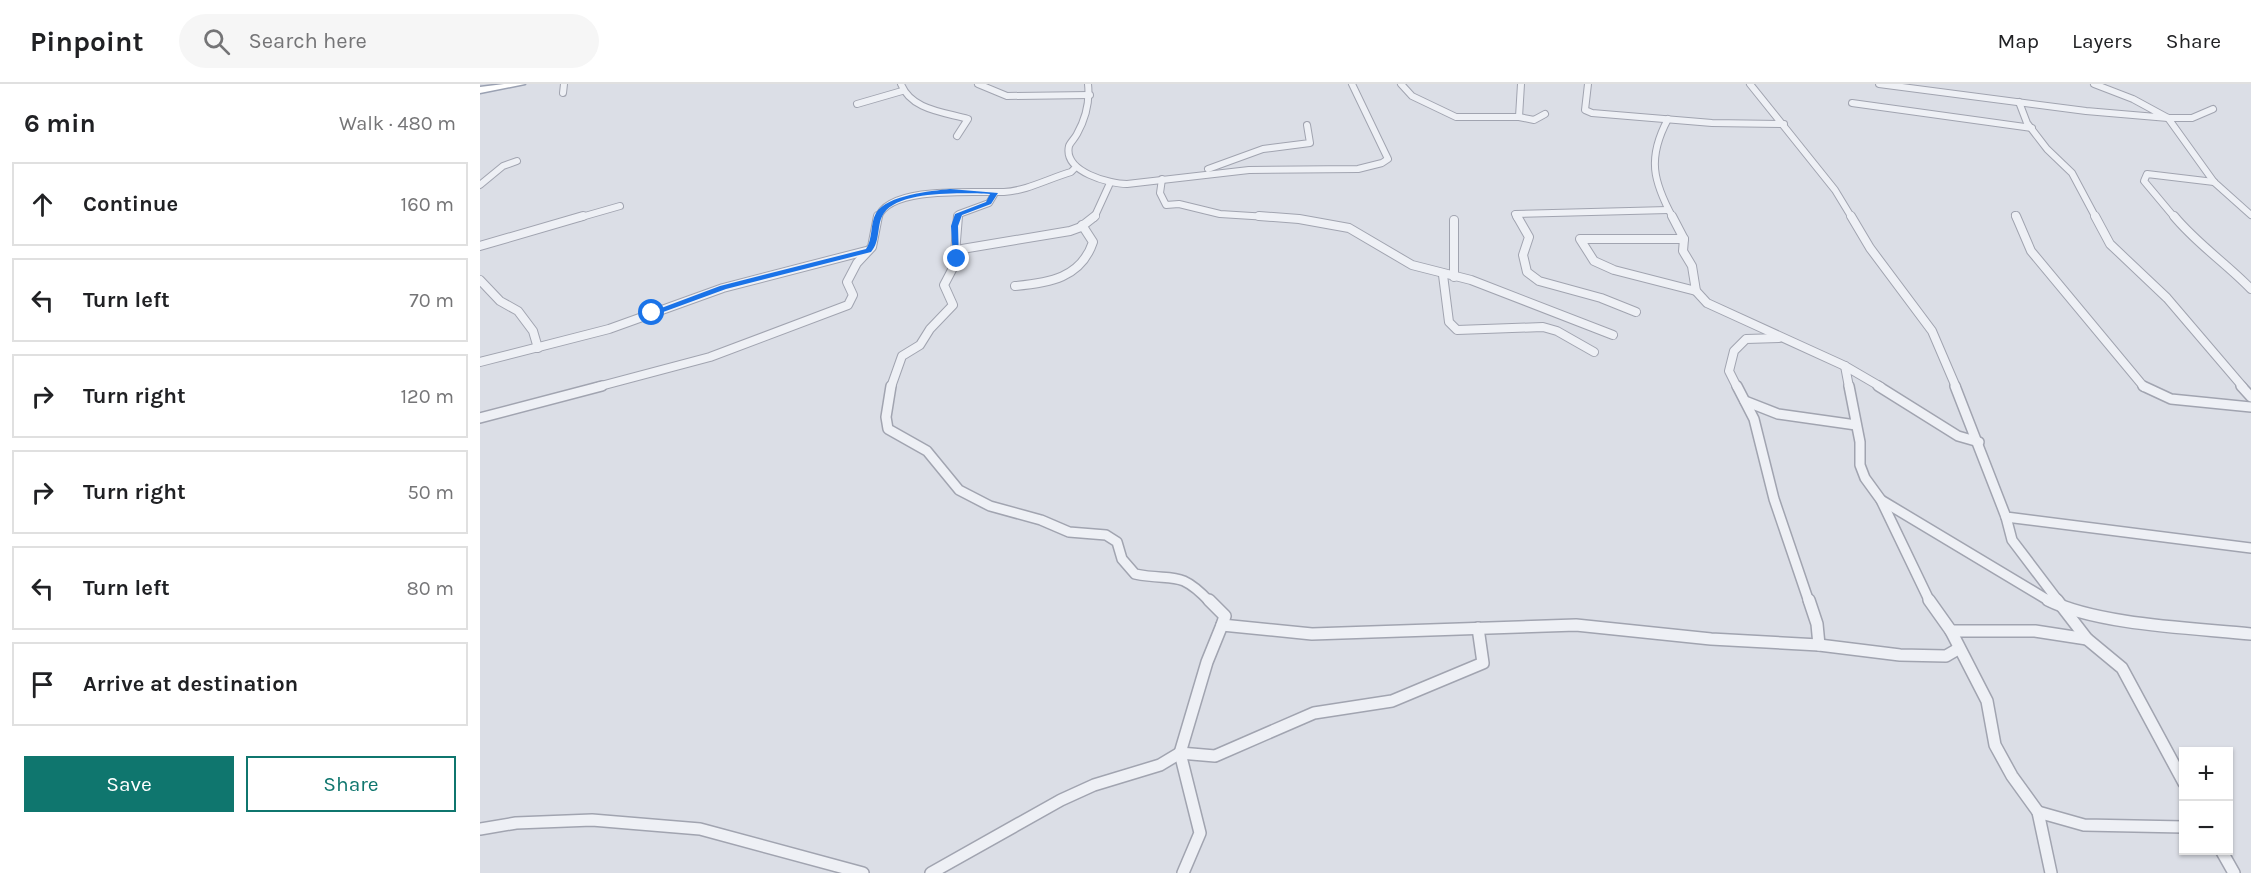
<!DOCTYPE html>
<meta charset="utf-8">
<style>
:root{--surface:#fff;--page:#f6f6f6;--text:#202124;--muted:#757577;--line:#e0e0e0;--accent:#0f766e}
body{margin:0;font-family:Karla,sans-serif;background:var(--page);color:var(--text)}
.controls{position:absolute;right:18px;bottom:18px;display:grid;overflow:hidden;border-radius:0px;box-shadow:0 2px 4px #0004}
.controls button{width:54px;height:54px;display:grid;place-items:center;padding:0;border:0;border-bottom:2px solid var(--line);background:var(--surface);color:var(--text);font:30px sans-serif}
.stop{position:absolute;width:18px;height:18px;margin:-14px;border:4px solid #1a73e8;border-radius:50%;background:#fff}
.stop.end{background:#1a73e8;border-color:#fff;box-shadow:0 2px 6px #0008}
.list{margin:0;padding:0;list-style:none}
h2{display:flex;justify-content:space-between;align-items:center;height:78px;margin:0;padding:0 24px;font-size:26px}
h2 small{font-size:20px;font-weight:400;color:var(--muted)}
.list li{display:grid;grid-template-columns:39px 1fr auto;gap:18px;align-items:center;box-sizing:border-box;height:84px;margin:0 12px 12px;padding:0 12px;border:2px solid var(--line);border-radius:0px}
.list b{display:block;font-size:22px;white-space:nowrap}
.list em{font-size:20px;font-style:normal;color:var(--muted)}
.actions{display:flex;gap:12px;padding:18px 24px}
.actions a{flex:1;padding:14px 0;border:2px solid var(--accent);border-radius:0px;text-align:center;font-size:21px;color:var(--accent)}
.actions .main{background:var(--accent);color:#fff}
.icon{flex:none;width:33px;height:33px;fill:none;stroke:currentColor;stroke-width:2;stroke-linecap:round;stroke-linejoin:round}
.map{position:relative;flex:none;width:1771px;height:789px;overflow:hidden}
header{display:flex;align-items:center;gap:36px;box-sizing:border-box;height:84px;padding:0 30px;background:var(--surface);border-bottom:2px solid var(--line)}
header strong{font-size:28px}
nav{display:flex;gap:33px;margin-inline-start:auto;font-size:21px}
.search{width:420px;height:54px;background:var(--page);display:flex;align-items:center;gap:15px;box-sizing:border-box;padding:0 21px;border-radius:33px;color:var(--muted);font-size:22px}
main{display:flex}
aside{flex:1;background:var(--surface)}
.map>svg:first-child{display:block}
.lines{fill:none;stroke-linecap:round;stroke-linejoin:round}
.minor-far3-casing{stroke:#a1a4b0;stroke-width:8}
.minor-far2-casing{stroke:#a1a4b0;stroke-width:10}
.minor-far1-casing{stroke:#a1a4b0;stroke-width:12}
.minor-casing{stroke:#a1a4b0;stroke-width:14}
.primary-casing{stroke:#9aa1b2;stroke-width:3}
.minor-far3{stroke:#eef0f5;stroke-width:6}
.minor-far2{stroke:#eef0f5;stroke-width:8}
.minor-far1{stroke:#eef0f5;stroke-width:9}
.minor{stroke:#eef0f5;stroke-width:11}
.primary{fill:#fff;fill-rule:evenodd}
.route{fill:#1a73e8}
</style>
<header>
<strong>Pinpoint</strong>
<div class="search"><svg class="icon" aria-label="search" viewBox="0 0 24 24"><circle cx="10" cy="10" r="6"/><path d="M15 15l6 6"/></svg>Search here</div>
<nav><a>Map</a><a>Layers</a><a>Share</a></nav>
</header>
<main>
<aside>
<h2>6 min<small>Walk · 480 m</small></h2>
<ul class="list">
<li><svg class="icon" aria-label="ahead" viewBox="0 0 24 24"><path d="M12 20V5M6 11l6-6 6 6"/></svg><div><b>Continue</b></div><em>160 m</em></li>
<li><svg class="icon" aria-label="left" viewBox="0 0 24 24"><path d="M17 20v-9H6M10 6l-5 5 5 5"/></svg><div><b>Turn left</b></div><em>70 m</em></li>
<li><svg class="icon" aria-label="right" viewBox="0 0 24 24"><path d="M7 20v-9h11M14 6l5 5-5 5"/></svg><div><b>Turn right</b></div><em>120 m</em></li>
<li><svg class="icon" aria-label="right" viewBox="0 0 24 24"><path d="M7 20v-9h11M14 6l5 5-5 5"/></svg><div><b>Turn right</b></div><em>50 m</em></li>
<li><svg class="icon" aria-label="left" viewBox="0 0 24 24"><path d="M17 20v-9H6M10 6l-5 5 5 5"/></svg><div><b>Turn left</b></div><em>80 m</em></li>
<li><svg class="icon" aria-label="arrive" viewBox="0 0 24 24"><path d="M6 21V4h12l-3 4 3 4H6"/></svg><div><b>Arrive at destination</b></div></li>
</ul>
<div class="actions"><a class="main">Save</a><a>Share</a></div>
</aside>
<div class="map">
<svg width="1771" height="789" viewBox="0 0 1771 789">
<rect width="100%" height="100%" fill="#dbdee6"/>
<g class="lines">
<g class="minor-far3-casing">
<g id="minor-far3">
<path d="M421,0C431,26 464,28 488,35L477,52"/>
<polyline points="498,0 527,12 610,11"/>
<path d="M608,0C610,18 606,34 597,50C595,54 590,59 589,62C583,88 630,100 647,100L769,86L878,85L902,79L908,75L872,0"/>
<polyline points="921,0 932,12 976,33 1039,33 1054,36 1065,30"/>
<polyline points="1108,0 1105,26 1112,29 1232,39 1304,40"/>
<polyline points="1270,0 1355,106 1372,134"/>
<polyline points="1399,0 1606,27 1688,34 1653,15 1614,0"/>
<polyline points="83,9 84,0"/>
<polyline points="1539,18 1547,39 1567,65 1592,89 1616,134"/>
<polyline points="1372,19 1552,44"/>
<polyline points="377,20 422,7"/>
<polyline points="1039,33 1041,0"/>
<polyline points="1688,34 1734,98 1771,131"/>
<polyline points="1688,34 1712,34 1733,25"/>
<path d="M1188,35C1167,74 1173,97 1193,134"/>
<polyline points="728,85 783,65 830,59 827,41"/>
<polyline points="682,95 680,109 686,121 699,120 740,130 803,134"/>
<polyline points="0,101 23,82 37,77"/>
<polyline points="1535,131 1536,134"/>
<polyline points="98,134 140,122"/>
<path d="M398,134C408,101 498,109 524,108C546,107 570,94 591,88L596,83"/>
<polyline points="478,134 479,130 509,119 515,109"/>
<polyline points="614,134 630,99"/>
<polyline points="1037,134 1035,130 1188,126"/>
<polyline points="1695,134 1664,97 1667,90 1734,98"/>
</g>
</g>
<g class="minor-far2-casing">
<g id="minor-far2">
<polyline points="779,132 819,135 869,144 932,181 991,196 1133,251"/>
<polyline points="1037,132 1049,153 1043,171 1047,188 1059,197 1121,214 1156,228"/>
<polyline points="1192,132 1204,155 1203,167 1212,182 1216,207 1227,219 1365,282 1401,303"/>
<polyline points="1371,132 1390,164 1452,247 1476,303"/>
<polyline points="1536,132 1551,167 1664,303"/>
<polyline points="1615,132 1630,160 1687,214 1763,303"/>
<path d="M1694,132C1717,160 1746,179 1771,205"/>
<polyline points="974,136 974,193"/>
<polyline points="1204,155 1100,155 1114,177 1134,186 1216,207"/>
<polyline points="0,162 103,132"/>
<polyline points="476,166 590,147 601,143 615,132"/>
<polyline points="963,191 969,238 977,246 1063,243 1077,247 1114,268"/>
<polyline points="0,196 20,217 38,227 53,247 58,264"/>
<path d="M535,202C569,199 601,194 613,158L602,141"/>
<polyline points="0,278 129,245 243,204 386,167"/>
<polyline points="1365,282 1369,303"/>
<polyline points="117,303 230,273 368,221 373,211 367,198 377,179 392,163 398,132"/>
<polyline points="411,303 422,272 440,261 450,245 473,221 464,201 474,182 478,132"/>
<polyline points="1257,303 1249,287 1254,267 1266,255 1299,254"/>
</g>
</g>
<g class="minor-far1-casing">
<g id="minor-far1">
<path d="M411,302L406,333L408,345L447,367L479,406L510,422L561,436L589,448L626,451L637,458L642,475L655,490C693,498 698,484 730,518"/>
<polyline points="1257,302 1274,335 1294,415 1329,518"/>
<polyline points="1369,302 1380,358 1380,381 1385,394 1401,416 1450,518"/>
<polyline points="1398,302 1478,352 1499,358"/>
<polyline points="1475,302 1526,433 1771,464"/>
<polyline points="1663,302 1691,315 1771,323"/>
<polyline points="1761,302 1771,313"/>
<polyline points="1265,317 1298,330 1376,341"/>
<polyline points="0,334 122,302"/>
<polyline points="1401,416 1571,518"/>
<polyline points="1526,433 1532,456 1579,518"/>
</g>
</g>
<g class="minor-casing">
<g id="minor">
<polyline points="729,516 745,532 742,541 832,550 1096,541 1231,555 1339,561 1420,571 1466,572 1478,565"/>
<polyline points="1329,516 1337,540 1339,561"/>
<polyline points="1449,516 1471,547 1507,617 1515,661 1532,692 1558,728"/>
<path d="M1568,516C1618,541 1713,544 1771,550"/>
<polyline points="1577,516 1607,555 1642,584 1704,699"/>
<polyline points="1471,547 1555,547 1607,555"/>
<polyline points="0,745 36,739 112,736 220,745 383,789"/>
<polyline points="1741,766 1754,789"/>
<polyline points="451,789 581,716 614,701 680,681 700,669 735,672 834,629 912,617 1003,579 998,544"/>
<polyline points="703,789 720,749 700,669 727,578 742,541"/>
<polyline points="1571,789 1558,728 1604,741 1704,743"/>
</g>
</g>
<g class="primary-casing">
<polygon id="primary" points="24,0 45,0 0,9 0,3"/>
</g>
<use href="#minor-far3" class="minor-far3"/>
<use href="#minor-far2" class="minor-far2"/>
<use href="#minor-far1" class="minor-far1"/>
<use href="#minor" class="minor"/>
<use href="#primary" class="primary"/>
</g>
<path class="route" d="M470,105L518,109L511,120L482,131L478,142L479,176L473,175L471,142L475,130L506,118L510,110C485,109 420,106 404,129C396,140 401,157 391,168L246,205L175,231L168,229L240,202L386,165C393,155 390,140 396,129C407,111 451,107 470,105Z"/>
</svg>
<div class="controls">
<button>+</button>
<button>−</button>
</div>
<div class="stop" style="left:172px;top:229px"></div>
<div class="stop end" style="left:477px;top:175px"></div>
</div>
</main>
